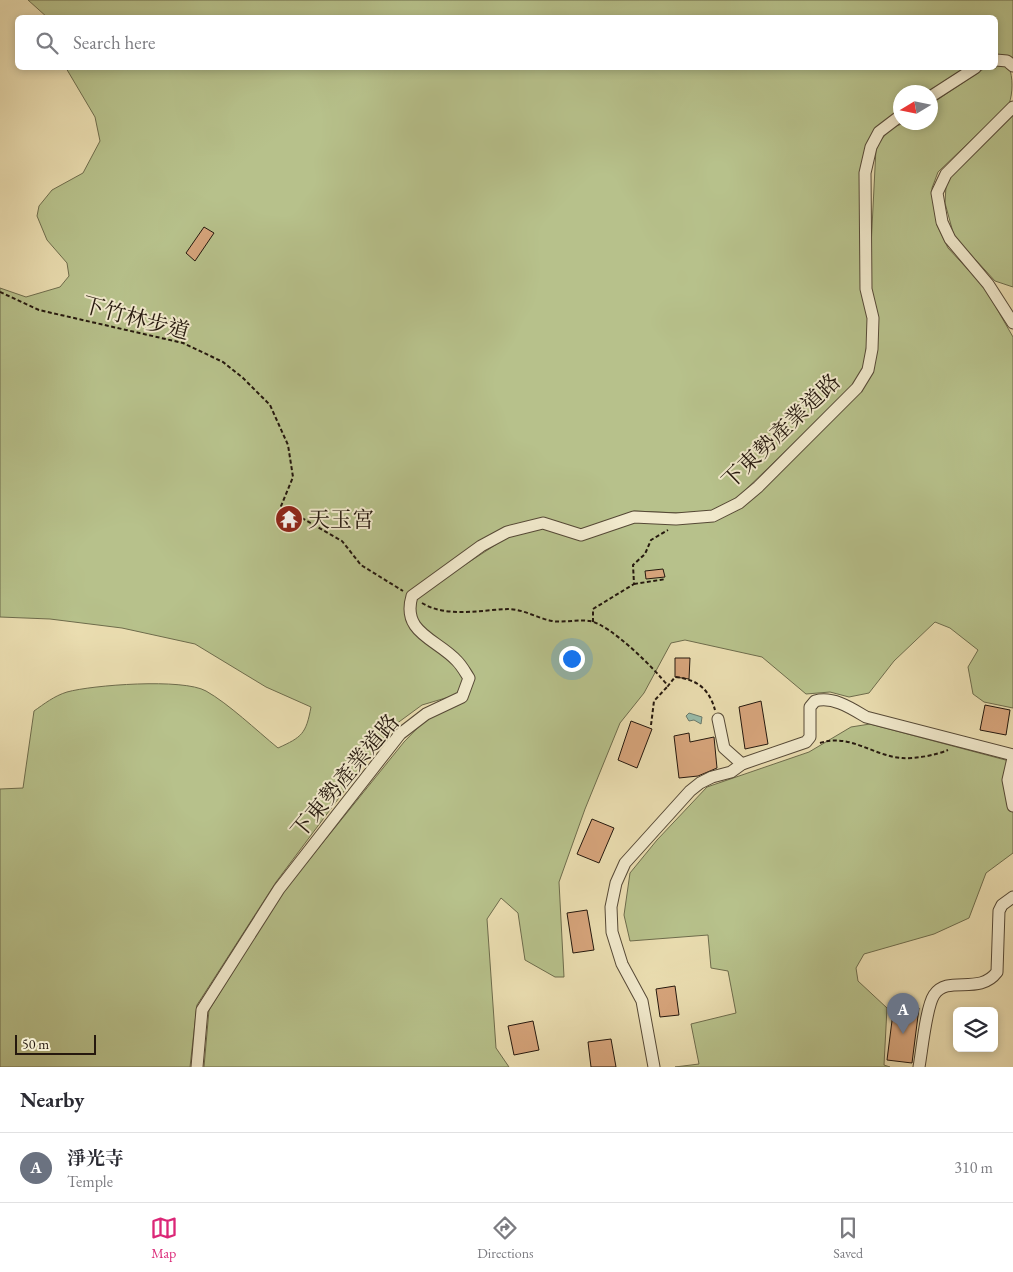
<!DOCTYPE html>
<meta charset="utf-8">
<style>
:root{--surface:#fff;--page:#f2f2f3;--text:#2b2b33;--muted:#7c7c81;--line:#e1e1e2;--accent:#db2777}
body{margin:0;font-family:"EB Garamond","Noto Serif TC",serif;background:var(--page);color:var(--text)}
.controls{position:absolute;right:15px;bottom:15px;display:grid;overflow:hidden;border-radius:8px;box-shadow:0 2px 8px #0003}
.controls button{width:45px;height:45px;display:grid;place-items:center;padding:0;border:0;border-bottom:1px solid var(--line);background:var(--surface);color:var(--text);font:25px sans-serif}
.compass{position:absolute;left:893px;top:85px;width:45px;height:45px;border-radius:50%;background:var(--surface);box-shadow:0 2px 8px #0003;rotate:260deg}
.scale{position:absolute;left:15px;bottom:12px;width:81px;box-sizing:border-box;padding-left:5px;border:2px solid #25180e;border-top:0;font-size:14px;line-height:18px;white-space:nowrap;color:#25180e;-webkit-text-stroke:4px #f1e9cc;paint-order:stroke}
.you{position:absolute;left:571px;top:658px;width:18px;height:18px;margin:-12px;border:4px solid #fff;border-radius:50%;background:#1a73e8;box-shadow:0 0 0 8px #1a73e833}
.badge{display:grid;place-items:center;width:32px;height:32px;border-radius:50%;background:var(--accent);color:#fff;font-size:16px;font-weight:700}
.pin{position:absolute;translate:-50% -41px;filter:drop-shadow(0 1px 2px #0008)}
.pin::after{content:'';position:absolute;top:26px;width:18px;height:15px;background:inherit;clip-path:polygon(0 0,100% 0,50% 100%)}
.list{margin:0;padding:0;list-style:none}
h2{display:flex;justify-content:space-between;align-items:center;height:65px;margin:0;padding:0 20px;font-size:21px}
h2 small{font-size:16px;font-weight:400;color:var(--muted)}
.list li{display:grid;grid-template-columns:32px 1fr auto;gap:15px;align-items:center;box-sizing:border-box;height:70px;padding:0 20px;border-top:1px solid var(--line)}
.list b{display:block;font-size:19px;white-space:nowrap}
.list p{margin:0;font-size:16px;white-space:nowrap;color:var(--muted)}
.list em{font-size:16px;font-style:normal;color:var(--muted)}
.icon{flex:none;width:28px;height:28px;fill:none;stroke:currentColor;stroke-width:2;stroke-linecap:round;stroke-linejoin:round}
.map{position:relative;flex:none;width:1013px;height:1067px;overflow:hidden}
.search{position:absolute;background:var(--surface);box-shadow:0 2px 8px #0003;left:15px;right:15px;top:15px;height:55px;display:flex;align-items:center;gap:12px;box-sizing:border-box;padding:0 18px;border-radius:8px;color:var(--muted);font-size:19px}
.sheet{height:135px;background:var(--surface)}
nav{display:flex;justify-content:space-around;align-items:center;box-sizing:border-box;height:70px;border-top:1px solid var(--line);background:var(--surface);font-size:14px;color:var(--muted)}
nav a{display:grid;justify-items:center;gap:2px}
nav .on{color:var(--accent)}
.map>svg:first-child{display:block}
.green{fill:#b7c18b;stroke:#6e6c4c}
.water{fill:#98bcaa;stroke:#6a7a6c}
.building{fill:#d6a47b;stroke:#25180e}
.lines{fill:none;stroke-linecap:round;stroke-linejoin:round}
.minor-casing{stroke:#564936;stroke-width:13}
.path{stroke:#25180e;stroke-width:2;stroke-dasharray:4 2.5;stroke-linecap:butt}
.minor{stroke:#f1e9cc;stroke-width:11}
.labels{text-anchor:middle;dominant-baseline:central;stroke-width:4;stroke-linejoin:round;paint-order:stroke}
.street-label{font-size:22px;fill:#25180e;stroke:#f1e9cc}
.poi-label{font-size:22px;fill:#25180e;stroke:#f1e9cc;text-anchor:start}
</style>
<div class="map">
<svg width="1013" height="1067" viewBox="0 0 1013 1067">
<rect width="100%" height="100%" fill="#eaddb0"/>
<filter id="stains"><feTurbulence type="fractalNoise" baseFrequency=".004" numOctaves="4"/><feColorMatrix values="0 0 0 0 .2 0 0 0 0 .09 0 0 0 0 .02 0 0 0 .5 -.17"/></filter>
<radialGradient id="worn" r=".72"><stop offset=".6" stop-color="#630" stop-opacity="0"/><stop offset="1" stop-color="#630" stop-opacity=".3"/></radialGradient>
<g class="green">
<polygon points="28,0 1013,0 1013,62 996,56 996,18 48,18"/>
<path d="M996,64L1009,67C1013,77 1013,93 1009,104L938,172L932,188L937,225L948,248L985,288L1013,337V708L984,702L973,694L968,667L978,650L950,628L935,622L894,661L869,693L849,697L830,692L806,694L762,657L685,640L671,643L644,693L620,723L585,809L559,882L564,977H555L525,960L518,913L501,898L487,919L496,1048L509,1067H204L209,1010L283,892L404,742L428,717L466,699L472,678L418,625L412,608L417,596L509,536L543,528L582,540L636,521H714L871,373L869,287L876,148C892,121 901,123 930,122L931,104L985,68H996Z"/>
<path d="M66,68H967L930,92H900V114L867,146L870,318L864,367L853,386L738,497L711,511L680,513L634,511L581,530L544,520L478,543L405,609L464,677L459,694L422,705L392,727L276,882L197,1005L190,1067H0V789L23,788L34,711C44,704 54,696 67,692C92,685 183,678 206,691C229,704 256,730 278,748C302,737 306,734 311,707L266,687L195,644L122,628L50,619L0,617V288L26,297L60,287L69,276L67,263L47,240L37,216L39,206L52,190L83,173L100,141L95,117Z"/>
<polygon points="1013,111 1013,287 995,281 954,236 945,203 946,186 951,174"/>
<polygon points="870,724 1013,762 1013,853 986,873 969,918 934,934 864,954 856,968 858,981 887,1008 884,1065 890,1067 675,1067 699,1064 691,1024 736,1013 728,971 711,968 708,935 630,941 624,915 630,873 657,840 707,787 809,752 851,727"/>
</g>
<polygon class="water" points="689,713 702,717 701,724 694,720 689,721 686,716"/>
<g class="building">
<polygon points="204,227 214,233 195,261 186,253"/>
<polygon points="663,569 665,577 646,579 645,571"/>
<polygon points="675,658 690,658 689,679 675,677"/>
<polygon points="761,701 768,744 745,749 739,707"/>
<polygon points="985,705 1010,710 1006,735 980,730"/>
<polygon points="631,721 652,729 637,768 618,760"/>
<polygon points="689,733 690,742 714,737 717,768 698,776 679,778 674,736"/>
<polygon points="592,819 614,828 599,863 577,854"/>
<polygon points="587,910 594,950 573,953 567,913"/>
<polygon points="675,986 679,1015 660,1017 656,989"/>
<polygon points="894,1005 919,1008 912,1063 887,1060"/>
<polygon points="533,1021 539,1050 514,1055 508,1026"/>
<polygon points="611,1039 616,1067 591,1067 588,1042"/>
</g>
<g class="lines">
<g class="minor-casing">
<g id="minor">
<polyline points="996,60 1007,61 1013,66"/>
<polyline points="930,97 975,68"/>
<polyline points="1013,107 946,174 937,193 942,222 950,239 988,284 1013,323"/>
<polyline points="718,719 724,748 742,764"/>
<polyline points="1013,758 1008,780 1013,806"/>
<path d="M197,1067L202,1010L279,889L400,734L426,714L462,697L469,678C465,672 462,666 457,661C437,639 401,633 412,596L481,546L507,532L543,523L581,535L634,517L676,519L713,516L739,503L758,487L857,388L868,370L872,349L873,318L866,289L865,173L871,147L879,132L900,116"/>
<path d="M654,1067L642,1001L622,964L612,932L611,907L616,883L625,863L690,791L700,783L712,777L731,772L742,764L806,742L810,737V707L815,701C833,696 851,708 866,717L1013,755"/>
<path d="M919,1067C922,1051 926,1007 934,995C948,974 979,996 997,972L999,911L1002,905L1013,897"/>
</g>
</g>
<g class="path">
<polyline points="0,292 39,310 183,343 223,362 243,378 270,405 288,445 293,477 279,511 302,518 342,541 361,565 403,591"/>
<polyline points="634,584 666,579"/>
<path d="M422,603C446,618 481,610 508,609C523,609 537,618 552,621C564,623 577,619 590,621C611,625 655,669 668,686L675,677C696,679 709,688 715,710"/>
<polyline points="593,622 593,609 634,584 633,565 645,554 651,540 668,530"/>
<polyline points="651,725 654,701 668,686"/>
<path d="M820,743C850,733 873,756 902,758C916,759 936,755 948,750"/>
</g>
<use href="#minor" class="minor"/>
</g>
<defs>
<g id="temple-disc" transform="scale(1.4375)"><circle r="9.5" fill="#8f2418" stroke="#f1e9cc"/><path d="M0-6L5-2H3V0L6.5 2.5H4V6H1.5V3h-3V6H-4V2.5H-6.5L-3 0V-2H-5Z" fill="#fff"/></g>
</defs>
<g fill-rule="evenodd">
<use href="#temple-disc" x="289" y="519"/>
</g>
<g class="labels">
<g class="street-label">
<text transform="translate(136 318) rotate(15)">下竹林步道</text>
<text transform="translate(781 431) rotate(-44)">下東勢產業道路</text>
<text transform="translate(345 776) rotate(-50)">下東勢產業道路</text>
</g>
<g class="poi-label">
<text x="308" y="519">天玉宮</text>
</g>
</g>
<rect width="100%" height="100%" filter="url(#stains)"/>
<rect width="100%" height="100%" fill="url(#worn)"/>
</svg>
<div class="controls">
<button><svg class="icon" aria-label="layers" viewBox="0 0 24 24"><path d="M12 4l9 5-9 5-9-5zM3 14l9 5 9-5"/></svg></button>
</div>
<svg class="compass" viewBox="-18 -18 36 36"><path d="M0-13l5 13h-10z" fill="#e53935"/><path d="M0 13l5-13h-10z" fill="#7c7c81"/></svg>
<div class="scale">50 m</div>
<div class="you"></div>
<div class="pin badge" style="left:903px;top:1034px;background:#6b7280">A</div>
<div class="search"><svg class="icon" aria-label="search" viewBox="0 0 24 24"><circle cx="10" cy="10" r="6"/><path d="M15 15l6 6"/></svg>Search here</div>
</div>
<section class="sheet">
<h2>Nearby<small></small></h2>
<ul class="list">
<li><span class="badge" style="background:#6b7280">A</span><div><b>淨光寺</b><p>Temple</p></div><em>310 m</em></li>
</ul>
</section>
<nav>
<a class="on"><svg class="icon" aria-label="map" viewBox="0 0 24 24"><path d="M3 6l6-2 6 2 6-2v14l-6 2-6-2-6 2zM9 4v14M15 6v14"/></svg>Map</a>
<a><svg class="icon" aria-label="directions" viewBox="0 0 24 24"><path d="M12 3l9 9-9 9-9-9zM9 14v-3h6M13 9l2 2-2 2"/></svg>Directions</a>
<a><svg class="icon" aria-label="saved" viewBox="0 0 24 24"><path d="M7 4h10v16l-5-4-5 4z"/></svg>Saved</a>
</nav>
